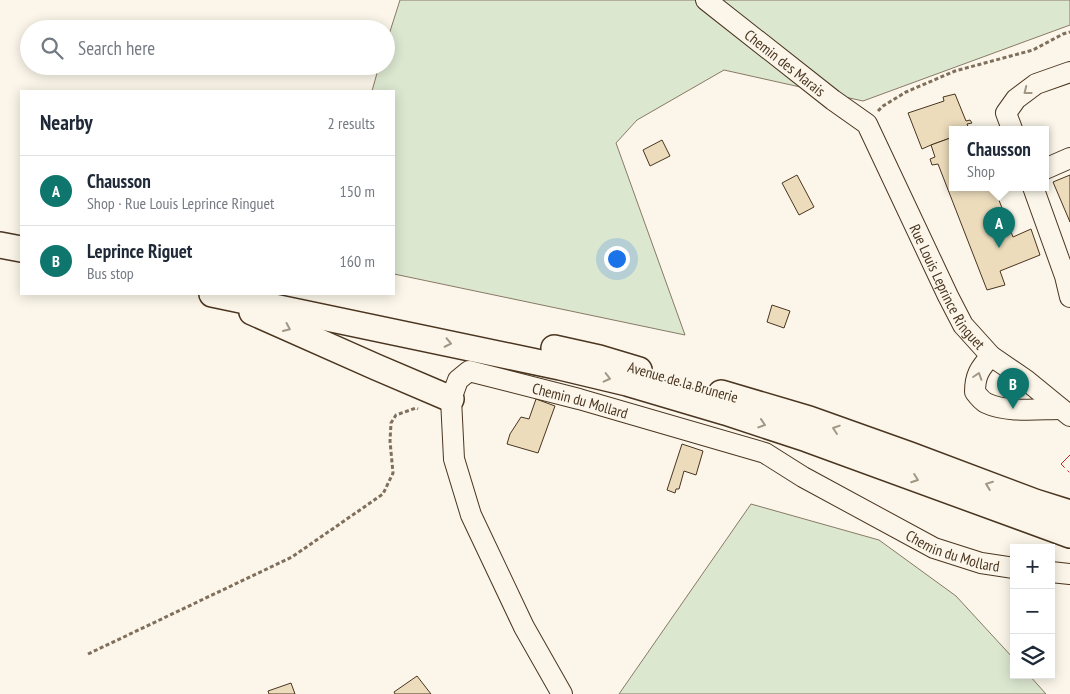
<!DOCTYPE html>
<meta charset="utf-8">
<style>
:root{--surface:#fff;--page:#f2f2f3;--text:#1f2937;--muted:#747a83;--line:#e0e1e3;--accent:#0f766e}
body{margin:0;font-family:"PT Sans Narrow",sans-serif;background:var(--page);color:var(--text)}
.controls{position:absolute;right:15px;bottom:15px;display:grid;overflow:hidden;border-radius:0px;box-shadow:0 2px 12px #0003}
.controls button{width:45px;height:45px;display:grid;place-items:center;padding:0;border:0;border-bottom:1px solid var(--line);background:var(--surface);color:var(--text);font:25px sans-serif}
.you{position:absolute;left:616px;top:258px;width:18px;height:18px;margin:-12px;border:4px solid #fff;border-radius:50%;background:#1a73e8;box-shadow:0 0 0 8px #1a73e833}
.badge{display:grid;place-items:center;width:32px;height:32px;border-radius:50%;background:var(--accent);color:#fff;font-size:16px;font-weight:700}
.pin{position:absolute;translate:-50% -41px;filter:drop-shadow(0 1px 2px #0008)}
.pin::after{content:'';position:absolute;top:26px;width:18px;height:15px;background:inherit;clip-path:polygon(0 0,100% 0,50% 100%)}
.popup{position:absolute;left:949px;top:126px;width:100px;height:65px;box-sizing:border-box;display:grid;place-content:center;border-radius:0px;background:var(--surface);filter:drop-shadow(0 1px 4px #0005);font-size:16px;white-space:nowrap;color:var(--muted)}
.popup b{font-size:19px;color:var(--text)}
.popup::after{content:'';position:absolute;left:50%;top:100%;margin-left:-10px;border:10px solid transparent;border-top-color:var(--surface)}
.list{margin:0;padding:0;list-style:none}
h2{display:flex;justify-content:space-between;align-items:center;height:65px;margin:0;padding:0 20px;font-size:21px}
h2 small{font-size:16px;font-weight:400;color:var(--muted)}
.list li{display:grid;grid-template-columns:32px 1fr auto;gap:15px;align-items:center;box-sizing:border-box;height:70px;padding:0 20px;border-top:1px solid var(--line)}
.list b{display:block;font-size:19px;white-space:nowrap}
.list p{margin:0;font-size:16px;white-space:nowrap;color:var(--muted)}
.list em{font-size:16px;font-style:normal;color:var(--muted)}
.icon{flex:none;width:28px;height:28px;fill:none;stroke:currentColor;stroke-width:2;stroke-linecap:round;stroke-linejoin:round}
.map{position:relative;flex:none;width:1070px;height:694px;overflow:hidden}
.search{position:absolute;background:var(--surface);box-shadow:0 2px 12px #0003;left:20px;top:20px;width:375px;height:55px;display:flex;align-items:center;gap:12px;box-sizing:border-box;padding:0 18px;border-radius:28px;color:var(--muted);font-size:19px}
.panel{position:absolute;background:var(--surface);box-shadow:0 2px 12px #0003;left:20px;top:90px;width:375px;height:205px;border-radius:0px}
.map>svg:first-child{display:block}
.green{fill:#dce7d0;stroke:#887966}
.building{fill:#ecdcbc;stroke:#4a3520}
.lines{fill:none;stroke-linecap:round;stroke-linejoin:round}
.minor-casing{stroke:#4a3520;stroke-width:22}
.major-casing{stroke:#4a3520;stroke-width:28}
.path{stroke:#7f6f5c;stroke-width:3;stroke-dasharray:4 2.5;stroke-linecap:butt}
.minor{stroke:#fbf6e9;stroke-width:20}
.major{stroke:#fbf6e9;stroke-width:25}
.power{stroke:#c62828;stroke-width:1;stroke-dasharray:18 4 2.5 4;stroke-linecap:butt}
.oneway{stroke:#a29684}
.labels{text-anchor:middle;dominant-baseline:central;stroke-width:4;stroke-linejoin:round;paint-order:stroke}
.street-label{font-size:15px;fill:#4a3520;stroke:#fbf6e9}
</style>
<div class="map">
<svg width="1070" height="694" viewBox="0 0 1070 694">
<rect width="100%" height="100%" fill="#fbf6e9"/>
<g class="green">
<polygon points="400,0 1070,0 1070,25 863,101 724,70 637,120 616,143 685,335 394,274 394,91 372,91 379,66 386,66 386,44"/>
<polygon points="751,504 879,540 956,596 1014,659 1014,675 1029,675 1046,694 619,694"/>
</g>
<g class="building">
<polygon points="955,94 966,121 970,120 972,123 967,124 969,129 953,129 953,137 931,145 922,149 908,113 944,101 943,97"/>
<polygon points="953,137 953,187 994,187 1013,237 1031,229 1040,255 1000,271 1005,285 987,290 938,164 932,165 930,159 935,157 931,145"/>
<polygon points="662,140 670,156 650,166 643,150"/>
<polygon points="797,175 814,207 799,215 782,183"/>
<polygon points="1070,175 1070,222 1053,182"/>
<polygon points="772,305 790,311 784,328 767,322"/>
<polygon points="536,399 555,406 538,453 507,444 510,434 521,417 529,419"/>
<polygon points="682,444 703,451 696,475 684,471 679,489 676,489 675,493 667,490"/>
<polygon points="417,676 431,694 395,694 394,692"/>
<polygon points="291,683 295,694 269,694 268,691"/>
</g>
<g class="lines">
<g class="minor-casing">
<g id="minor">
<path id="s1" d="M706,0L833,100L867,124L948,296L963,325L991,356L1026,380L1070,416"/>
<polyline points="1012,129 1006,113 1016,99 1036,84 1070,72"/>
<polyline points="1045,169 1070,158"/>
<polyline points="1033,187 1065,276 1070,297"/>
<path d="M991,356C980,368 975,375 975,392C978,396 982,401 986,403C1007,413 1039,409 1061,409"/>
<polyline points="1051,572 1070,574"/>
<path id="s2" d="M562,694L524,627L471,515L454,459L451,399L458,380L469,371L579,399L765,453L803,477L934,548L981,563L1014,568"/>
</g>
</g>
<g class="major-casing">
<g id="major">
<polyline points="0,245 21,249"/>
<polyline points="212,294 560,367 627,383 725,412 807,439 1070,535"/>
<polyline points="252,312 376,367 451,399"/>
<polyline points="554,348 599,358 639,370"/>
<polyline points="721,393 809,419 910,455 1035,502 1070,513"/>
</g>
</g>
<g class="path">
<polyline points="878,111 883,106 906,92 955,71 1033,50 1063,34 1070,32"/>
<polyline points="88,654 292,557 383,494 393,473 390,441 391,423 396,415 416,408 418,409"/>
</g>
<use href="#minor" class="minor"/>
<use href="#major" class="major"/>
<polyline class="power" points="1070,455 1061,464 1070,473"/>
</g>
<defs><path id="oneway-chevron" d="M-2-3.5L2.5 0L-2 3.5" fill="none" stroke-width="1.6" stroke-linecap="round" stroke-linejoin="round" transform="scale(1.25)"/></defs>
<g class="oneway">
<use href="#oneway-chevron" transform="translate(1027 91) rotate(142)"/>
<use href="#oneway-chevron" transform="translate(287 328) rotate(24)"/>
<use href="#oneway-chevron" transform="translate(448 343) rotate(12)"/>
<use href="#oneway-chevron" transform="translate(978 376) rotate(-72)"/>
<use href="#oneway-chevron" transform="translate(607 378) rotate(14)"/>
<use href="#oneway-chevron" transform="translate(762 424) rotate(18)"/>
<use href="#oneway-chevron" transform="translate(836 429) rotate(-161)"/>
<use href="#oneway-chevron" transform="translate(915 479) rotate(20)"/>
<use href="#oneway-chevron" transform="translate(989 485) rotate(-159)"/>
</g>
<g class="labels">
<g class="street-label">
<text stroke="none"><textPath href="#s1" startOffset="101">Chemin des Marais</textPath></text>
<text stroke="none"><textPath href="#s1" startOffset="385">Rue Louis Leprince Ringuet</textPath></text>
<text transform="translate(683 382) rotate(16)">Avenue de la Brunerie</text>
<text stroke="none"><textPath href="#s2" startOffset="469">Chemin du Mollard</textPath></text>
<text stroke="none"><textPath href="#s2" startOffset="874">Chemin du Mollard</textPath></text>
</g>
</g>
</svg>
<div class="controls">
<button>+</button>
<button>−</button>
<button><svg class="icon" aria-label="layers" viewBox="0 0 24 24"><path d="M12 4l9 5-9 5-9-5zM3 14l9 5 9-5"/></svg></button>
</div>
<div class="you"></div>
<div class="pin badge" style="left:999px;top:248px">A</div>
<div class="popup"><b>Chausson</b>Shop</div>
<div class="pin badge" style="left:1013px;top:409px">B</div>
<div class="search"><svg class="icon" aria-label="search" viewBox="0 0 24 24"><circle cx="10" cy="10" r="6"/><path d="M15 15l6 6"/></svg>Search here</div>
<section class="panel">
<h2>Nearby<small>2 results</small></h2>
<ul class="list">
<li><span class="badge">A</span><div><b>Chausson</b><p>Shop · Rue Louis Leprince Ringuet</p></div><em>150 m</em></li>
<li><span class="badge">B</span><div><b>Leprince Riguet</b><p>Bus stop</p></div><em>160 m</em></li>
</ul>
</section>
</div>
